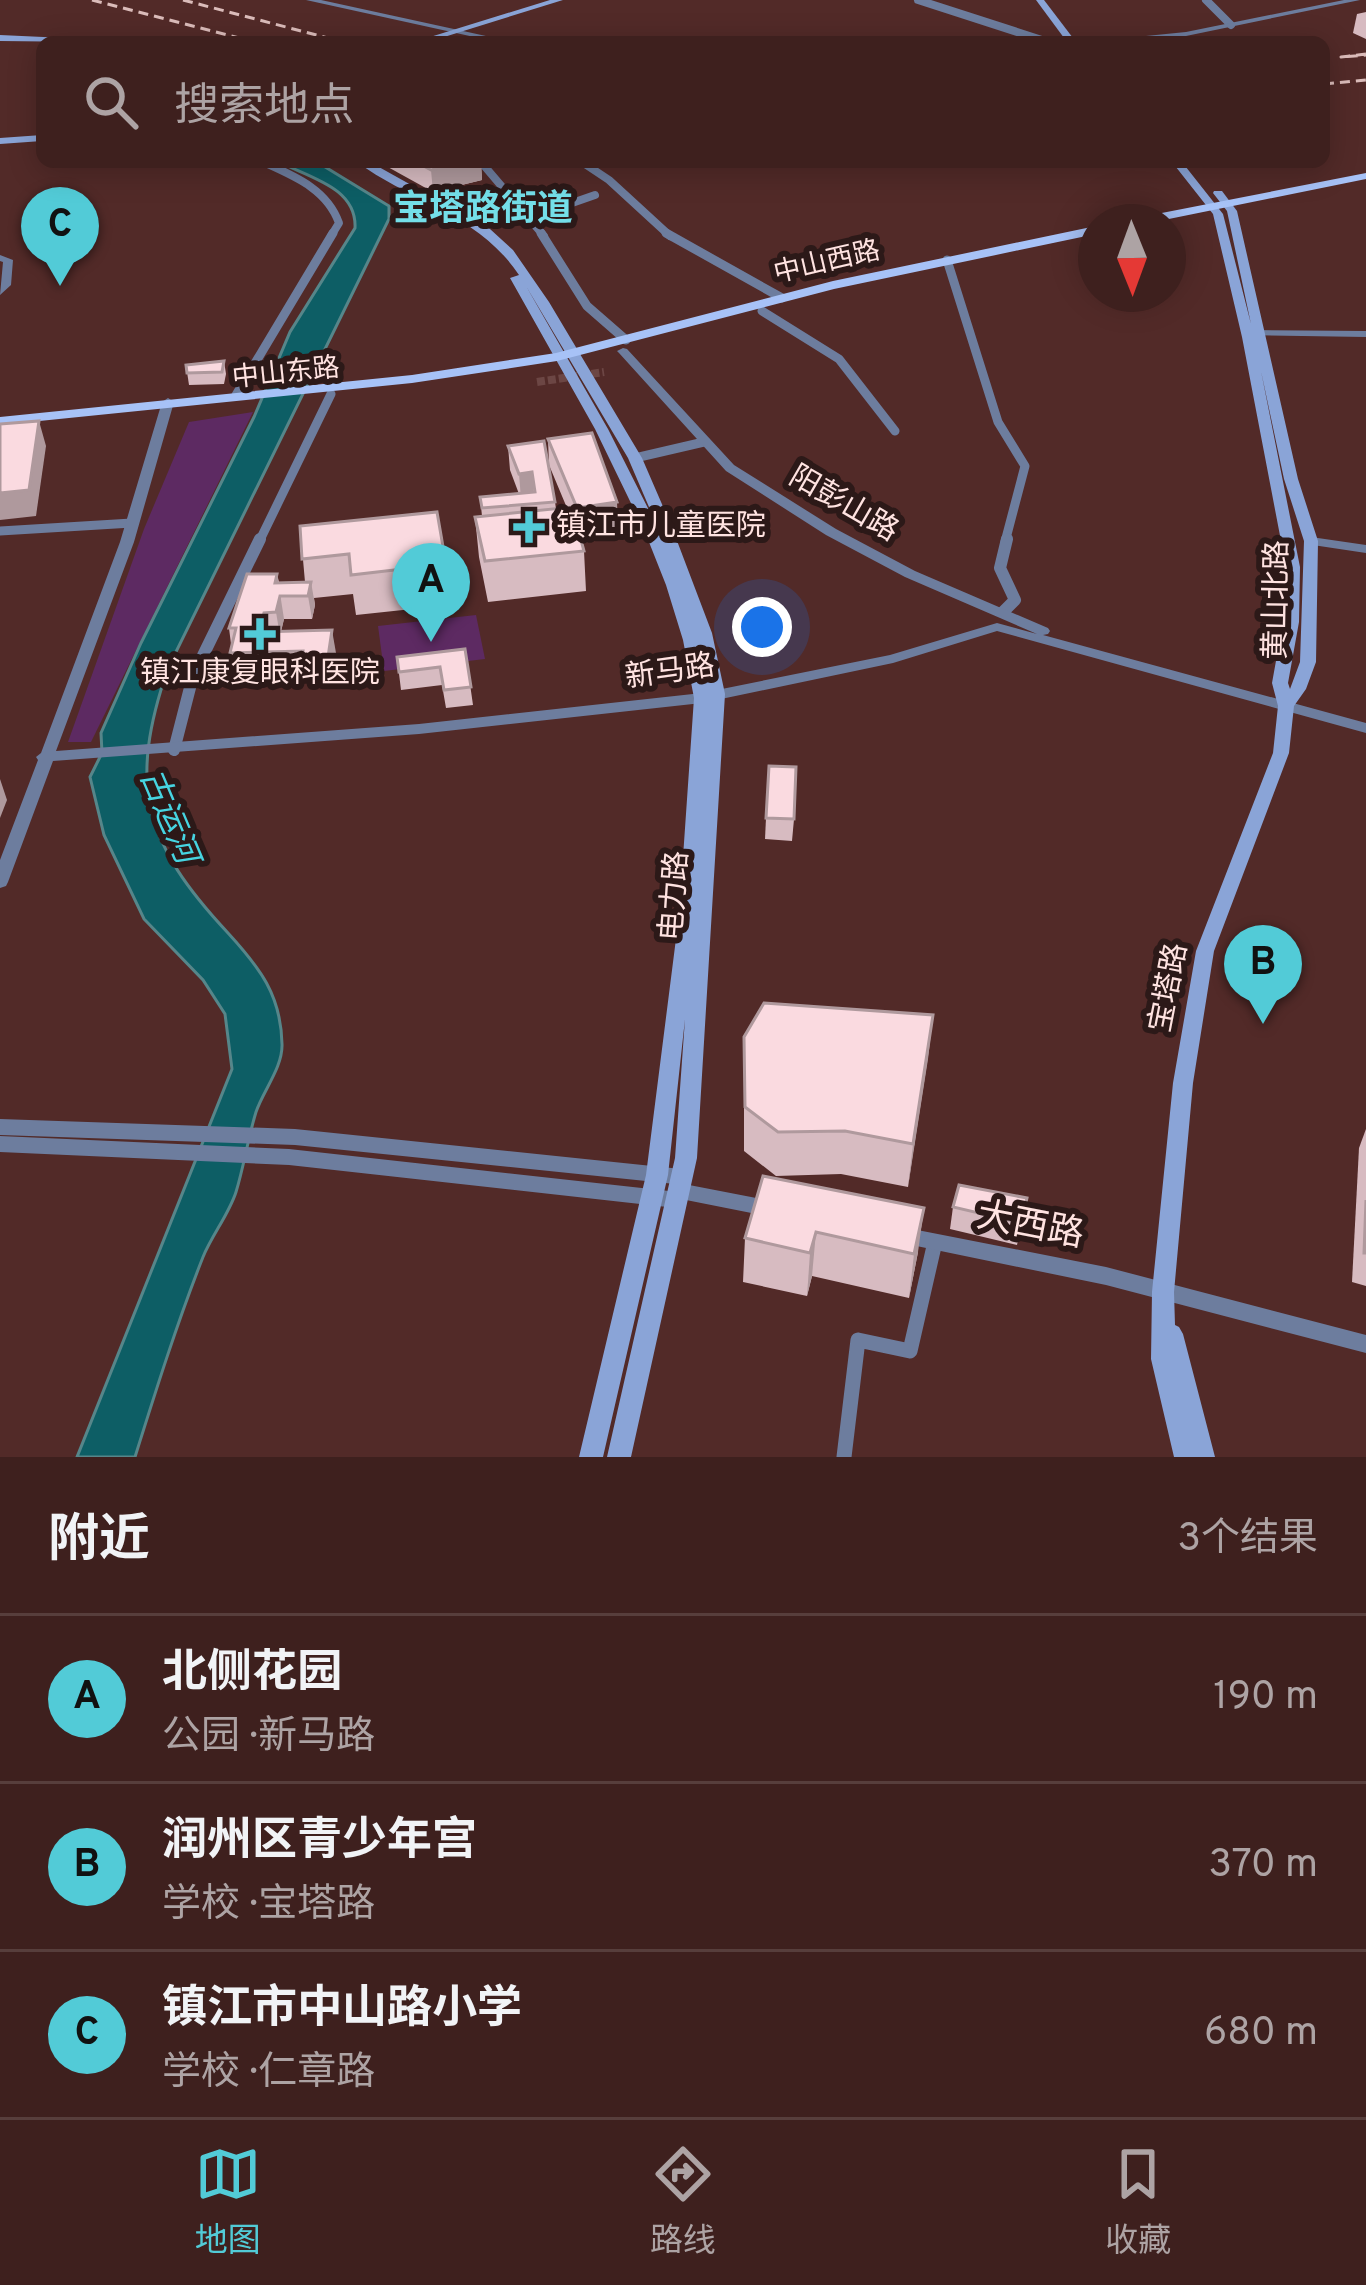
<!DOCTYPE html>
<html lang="zh">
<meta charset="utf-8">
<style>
:root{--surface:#3e201e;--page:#452827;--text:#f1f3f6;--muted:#ada3a4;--line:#573e3c;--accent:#52cbd7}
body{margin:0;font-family:Overpass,"Noto Sans SC",sans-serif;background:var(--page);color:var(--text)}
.compass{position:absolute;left:1078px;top:204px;width:108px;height:108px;border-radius:50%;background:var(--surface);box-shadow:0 6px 30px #0003;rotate:179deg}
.you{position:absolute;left:762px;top:627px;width:42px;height:42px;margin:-30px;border:9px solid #fff;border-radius:50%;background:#1a73e8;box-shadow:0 0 0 18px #1a73e833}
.badge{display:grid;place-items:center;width:78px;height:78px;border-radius:50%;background:var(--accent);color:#111;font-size:39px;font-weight:700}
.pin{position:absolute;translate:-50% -99px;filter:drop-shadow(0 3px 6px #0008)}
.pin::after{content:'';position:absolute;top:63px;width:42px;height:36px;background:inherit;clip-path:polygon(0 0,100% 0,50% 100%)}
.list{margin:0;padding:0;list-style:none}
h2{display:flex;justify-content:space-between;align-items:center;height:156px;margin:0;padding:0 48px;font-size:51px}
h2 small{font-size:39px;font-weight:400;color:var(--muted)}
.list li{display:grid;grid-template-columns:78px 1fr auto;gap:36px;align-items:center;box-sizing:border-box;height:168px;padding:0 48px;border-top:3px solid var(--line)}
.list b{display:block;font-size:45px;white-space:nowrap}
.list p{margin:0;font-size:39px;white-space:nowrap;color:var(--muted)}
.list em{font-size:39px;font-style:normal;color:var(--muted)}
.icon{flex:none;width:66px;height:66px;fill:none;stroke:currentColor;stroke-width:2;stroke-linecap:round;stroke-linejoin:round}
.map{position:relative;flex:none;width:1366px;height:1457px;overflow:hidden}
.search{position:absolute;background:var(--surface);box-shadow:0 6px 30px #0003;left:36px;right:36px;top:36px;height:132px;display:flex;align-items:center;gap:30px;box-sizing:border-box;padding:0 42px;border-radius:18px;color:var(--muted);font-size:45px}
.sheet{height:660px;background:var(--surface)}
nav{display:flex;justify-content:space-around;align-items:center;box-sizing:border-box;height:168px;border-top:3px solid var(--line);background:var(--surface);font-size:33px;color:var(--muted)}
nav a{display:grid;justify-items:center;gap:6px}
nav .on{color:var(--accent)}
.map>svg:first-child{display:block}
.green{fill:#5d2a62}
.water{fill:#0d5e65;stroke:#56868a;stroke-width:3}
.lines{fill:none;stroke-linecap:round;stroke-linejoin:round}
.pedestrian-tunnel{stroke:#6c4644;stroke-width:8;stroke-dasharray:8 3;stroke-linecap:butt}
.minor-far3{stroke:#6d7d9e;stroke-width:8}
.minor-far2{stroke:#6d7d9e;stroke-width:9}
.minor-far1{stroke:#6d7d9e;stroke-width:12}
.minor{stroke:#6d7d9e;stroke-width:15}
.tertiary{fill:#6d7d9e;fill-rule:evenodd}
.secondary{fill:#8aa4d7;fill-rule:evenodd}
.primary{fill:#a7c2f7;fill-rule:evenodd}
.rail{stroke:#dbbcba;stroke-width:3;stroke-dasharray:10 6;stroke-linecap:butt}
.wall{fill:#d7bbc1}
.shaded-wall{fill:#af999d}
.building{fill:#fadae0;stroke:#af999d;stroke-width:3}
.poi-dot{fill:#52cbd7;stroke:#2c1918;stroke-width:4.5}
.labels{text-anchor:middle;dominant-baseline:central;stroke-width:12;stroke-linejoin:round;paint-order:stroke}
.far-street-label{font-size:27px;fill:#ffe3e1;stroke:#2c1918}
.street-label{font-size:30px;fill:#ffe3e1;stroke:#2c1918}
.poi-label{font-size:30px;fill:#ffe3e1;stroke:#2c1918;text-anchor:start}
.water-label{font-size:33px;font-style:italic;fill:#46d4e1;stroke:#2c1918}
.far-district-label{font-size:36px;font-weight:bold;fill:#74dfe9;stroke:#2c1918}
.near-street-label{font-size:36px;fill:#ffe3e1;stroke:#2c1918}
</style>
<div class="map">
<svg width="1366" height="1457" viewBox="0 0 1366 1457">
<rect width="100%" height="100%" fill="#522a28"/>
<g class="green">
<polygon points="253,412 91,742 68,742 144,529 189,422"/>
<polygon points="476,615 485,659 384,671 378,626"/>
</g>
<path class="water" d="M279,162H317L389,206V219L168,668C128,785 143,842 228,933C260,968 281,995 282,1044C283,1067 263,1091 256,1112C248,1138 244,1166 236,1192C229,1214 212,1235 203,1257C177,1323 156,1390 135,1457H77L232,1069L225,1014L203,980L144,919L104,835L90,777L102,753L101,733L141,643L254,417L290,332L355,228C357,188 311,178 279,162Z"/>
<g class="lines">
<polyline class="pedestrian-tunnel" points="537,382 604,372"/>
<g class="minor-far3">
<polyline points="918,0 1048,42"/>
<polyline points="1206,0 1231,25"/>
<path d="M263,162C294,176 327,189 339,223L331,236"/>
<polyline points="481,162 544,236"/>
<polyline points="582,162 609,180 670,236"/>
<polyline points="529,218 595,195"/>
</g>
<g class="minor-far2">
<polyline points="541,233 587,306 626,340"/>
<polyline points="666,233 782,298"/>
<polyline points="947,260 998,422 1025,466 1005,542"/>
<polyline points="762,311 839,359 895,431"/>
<polyline points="236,395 333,233"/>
<polyline points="635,458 704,442"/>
<polyline points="0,531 132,523"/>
<polyline points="259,542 331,394"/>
</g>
<g class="minor-far1">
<polyline points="1003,612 1015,600 1000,568 1007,539"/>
<polyline points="174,750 193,676 260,539"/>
</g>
<polyline class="minor" points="844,1457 858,1340 910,1351 935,1242"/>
<g class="tertiary">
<polygon points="306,0 321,0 513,42 497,42"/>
<polygon points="1344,0 1360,0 1186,36 1130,42 1102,42 1106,40 1186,32"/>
<polygon points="0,255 13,260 11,285 0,295 3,262 0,261"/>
<polygon points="1249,330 1366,331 1366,337 1245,335 1243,333"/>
<polygon points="623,348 627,349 734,465 836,529 915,571 1048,628 1050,631 1048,634 1043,635 1366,723 1366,733 997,631 893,663 702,703 419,734 53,761 8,882 6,886 0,888 0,860 38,760 36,757 41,753 120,542 162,402 168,398 174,402 134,542 56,751 419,724 702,693 890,655 997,623 1037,634 905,577 826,535 726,471 619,353 617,351"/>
<polygon points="1311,537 1366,545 1366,553 1306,544 1304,541"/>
<polygon points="0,1119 295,1129 681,1169 688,1171 691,1177 684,1184 772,1201 779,1203 782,1209 779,1215 772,1217 686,1200 683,1206 676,1208 289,1165 0,1152 0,1136 289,1149 669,1191 675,1184 295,1145 0,1135"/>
<polygon points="902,1227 1106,1267 1366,1335 1366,1353 1106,1285 902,1243 895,1241 892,1235 895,1229"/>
</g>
<g class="secondary">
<polygon points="550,0 563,0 428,42 414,42"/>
<polygon points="1036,0 1044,0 1076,42 1067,42"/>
<polygon points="0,35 87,39 91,42 0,41"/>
<polygon points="42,135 42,141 0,144 0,138"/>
<path d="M357,162H370L490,229L513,250L549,302L642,458L671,525L712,633L725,694L697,1158L631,1457H607L675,1158L685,1019L668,1175L603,1457H579L646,1175L679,915L694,698L683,640L666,585L645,532L595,429L510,278L519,275C478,214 413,203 357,162ZM526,286L628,458L658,528L608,429Z"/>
<path d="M1172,162H1182L1223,214L1251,324L1227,211L1213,193L1214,191H1222L1237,211L1298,479L1318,541L1316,662L1306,689L1294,706L1289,753L1214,951L1193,1083L1174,1292L1175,1325L1179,1327L1183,1334L1215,1457H1174L1151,1359L1152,1292L1173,1083L1196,951L1273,753L1278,706L1272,683L1283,622L1286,567L1242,337L1213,214ZM1261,371L1284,479L1304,541L1300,662L1290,689L1288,683L1299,622L1300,567Z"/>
</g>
<g class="primary">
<polygon points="1366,173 1366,179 1154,222 1130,222 1136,218"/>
<polygon points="1096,226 1096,234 834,289 557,361 412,383 0,425 0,417 412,375 556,353 833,281"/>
</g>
<g class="rail">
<polyline points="92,0 255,42"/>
<polyline points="183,0 343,42"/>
<polyline points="1366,54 1341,57 1366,55"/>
<polyline points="1324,84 1366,80"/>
</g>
</g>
<g class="wall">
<polygon points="1366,12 1366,39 1353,33 1357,14"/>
<polygon points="386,162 481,162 482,180 433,192 386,166"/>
<polygon points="224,361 226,374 224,384 189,385 186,365"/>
<polygon points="548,439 618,528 580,534 584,551 586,591 488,602 479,557 475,517 482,516 480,497 519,494 510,470 508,446 555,502 556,509 567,508 549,465"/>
<polygon points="300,526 446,564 450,605 356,615 353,594 314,598 315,605 312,619 284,619 281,631 336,653 331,681 305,682 304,674 235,676 229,628 277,574 279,582 305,582"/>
<polygon points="465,649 473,705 446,708 442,685 401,690 397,657"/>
<polygon points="766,818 794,819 792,841 765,839"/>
<polygon points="933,1015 908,1187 841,1174 776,1176 744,1151 744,1037"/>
<polygon points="1366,1129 1366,1286 1352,1282 1359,1148"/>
<polygon points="763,1176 918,1252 909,1298 812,1276 807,1296 743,1282 745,1238"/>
<polygon points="1027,1198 1017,1245 950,1229 953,1207"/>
</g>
<g class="shaded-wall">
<polygon points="463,162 481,162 482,180 433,192 431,170"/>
<polygon points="39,421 46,446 36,516 0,520 0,493"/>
<polygon points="532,472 534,497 521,499 519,474"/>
<polygon points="617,502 618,528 578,534 577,508"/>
<polygon points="277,574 284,619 280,636 276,612 275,583"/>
<polygon points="311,582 315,605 312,619 308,596"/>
<polygon points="264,613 268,636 263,655 259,632"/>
<polygon points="332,630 336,653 331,681 328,657"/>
<polygon points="0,779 7,800 0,818"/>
<polygon points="933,1015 928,1059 908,1187 913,1144"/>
<polygon points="924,1208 918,1252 909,1298 914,1254"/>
<polygon points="816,1232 812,1276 807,1296 810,1253"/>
</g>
<g class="building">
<polygon points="416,162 463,162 431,170"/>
<polygon points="224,361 222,372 187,373 186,365"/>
<polygon points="39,421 29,490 0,493 0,424"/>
<polygon points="592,433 617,502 577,508 548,439"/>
<polygon points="544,441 555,502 482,508 480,497 535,492 532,472 519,474 508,446"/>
<polygon points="572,507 584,551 485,561 475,517"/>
<polygon points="437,512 446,564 351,575 349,554 302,559 300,526"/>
<polygon points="247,574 277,574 275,583 311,582 308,596 280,596 276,612 264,613 259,632 332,630 328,657 302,658 303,651 230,653 236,628 229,628"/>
<polygon points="465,649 471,687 444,690 440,667 399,672 397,657"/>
<polygon points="769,766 796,767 794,819 766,818"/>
<polygon points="764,1003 933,1015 913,1144 845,1131 778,1132 745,1107 744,1037"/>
<polygon points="763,1176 924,1208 914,1254 816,1232 810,1253 745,1238"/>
<polygon points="959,1185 1027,1198 1021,1223 953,1207"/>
<polygon points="1366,1200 1366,1253 1364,1253"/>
</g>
<g class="poi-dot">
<path d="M523 509h12v12h12v12h-12v12h-12v-12h-12v-12h12z"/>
<path d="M254 616h12v12h12v12h-12v12h-12v-12h-12v-12h12z"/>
</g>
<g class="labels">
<g class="far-street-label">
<text transform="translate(827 263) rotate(-13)">中山西路</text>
<text transform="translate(286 374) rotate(-6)">中山东路</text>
</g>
<g class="street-label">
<text transform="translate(843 505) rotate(30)">阳彭山路</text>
<text transform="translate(1278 600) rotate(-89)">黄山北路</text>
<text transform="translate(670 673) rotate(-8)">新马路</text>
<text transform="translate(676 896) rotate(-86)">电力路</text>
<text transform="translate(1170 988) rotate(-79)">宝塔路</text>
</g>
<g class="poi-label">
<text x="556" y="527">镇江市儿童医院</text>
<text x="260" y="674" text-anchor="middle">镇江康复眼科医院</text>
</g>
<g class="water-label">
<text transform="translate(167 817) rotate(67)">古运河</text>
</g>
<g class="far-district-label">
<text x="483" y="211">宝塔路街道</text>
</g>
<g class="near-street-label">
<text transform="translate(1030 1227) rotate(11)">大西路</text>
</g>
</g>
</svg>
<svg class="compass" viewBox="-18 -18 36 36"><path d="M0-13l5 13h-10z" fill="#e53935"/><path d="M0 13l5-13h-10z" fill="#ada3a4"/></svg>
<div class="you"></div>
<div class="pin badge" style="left:431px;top:642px">A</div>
<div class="pin badge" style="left:1263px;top:1024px">B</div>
<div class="pin badge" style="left:60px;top:286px">C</div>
<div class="search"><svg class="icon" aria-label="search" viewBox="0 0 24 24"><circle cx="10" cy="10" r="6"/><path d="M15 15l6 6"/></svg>搜索地点</div>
</div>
<section class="sheet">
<h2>附近<small>3个结果</small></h2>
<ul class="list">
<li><span class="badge">A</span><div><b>北侧花园</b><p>公园 · 新马路</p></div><em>190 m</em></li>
<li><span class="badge">B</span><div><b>润州区青少年宫</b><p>学校 · 宝塔路</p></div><em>370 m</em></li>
<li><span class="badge">C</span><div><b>镇江市中山路小学</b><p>学校 · 仁章路</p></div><em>680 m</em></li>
</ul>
</section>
<nav>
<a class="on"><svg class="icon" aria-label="map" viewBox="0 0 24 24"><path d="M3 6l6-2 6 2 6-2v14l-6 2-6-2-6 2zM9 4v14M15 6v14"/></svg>地图</a>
<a><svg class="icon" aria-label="directions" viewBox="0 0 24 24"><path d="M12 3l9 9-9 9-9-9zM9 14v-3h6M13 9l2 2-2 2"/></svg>路线</a>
<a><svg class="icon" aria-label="saved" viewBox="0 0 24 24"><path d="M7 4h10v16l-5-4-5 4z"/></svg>收藏</a>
</nav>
